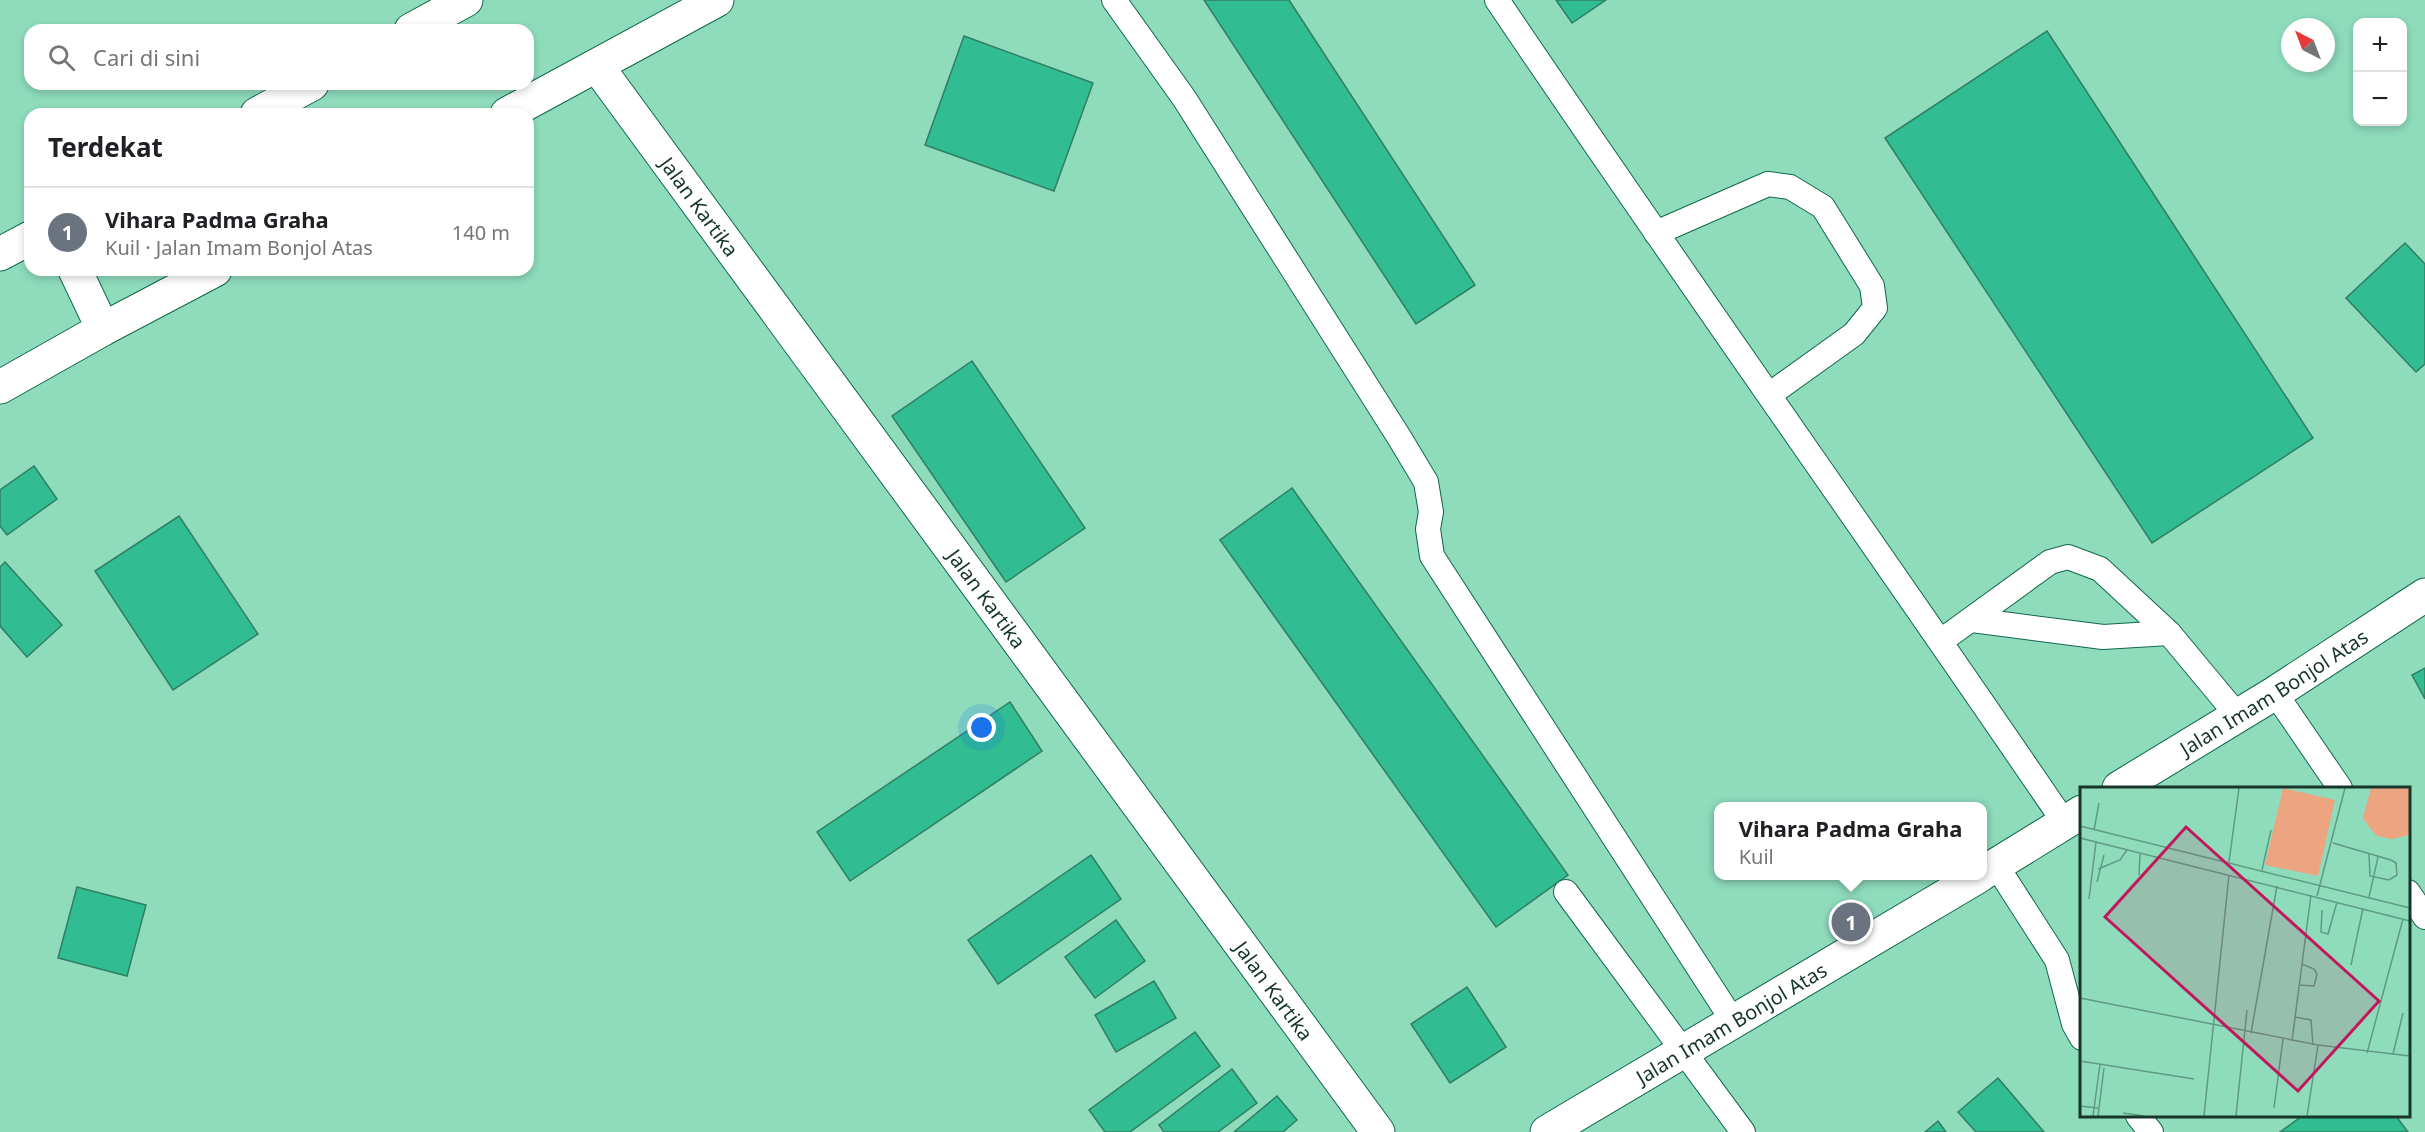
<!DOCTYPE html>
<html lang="id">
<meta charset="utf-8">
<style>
:root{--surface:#fff;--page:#f6f6f6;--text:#202124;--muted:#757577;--line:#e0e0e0;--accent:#1a73e8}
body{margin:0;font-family:"Noto Sans",sans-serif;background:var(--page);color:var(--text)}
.controls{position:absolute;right:18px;top:18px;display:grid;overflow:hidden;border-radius:12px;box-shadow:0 3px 9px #0003}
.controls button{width:54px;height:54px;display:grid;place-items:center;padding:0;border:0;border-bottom:2px solid var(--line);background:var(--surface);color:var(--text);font:30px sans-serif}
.compass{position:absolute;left:2281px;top:18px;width:54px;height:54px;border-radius:50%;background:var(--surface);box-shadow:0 3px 9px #0003;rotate:318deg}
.you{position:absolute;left:982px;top:728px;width:21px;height:21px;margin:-15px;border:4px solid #fff;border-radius:50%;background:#1a73e8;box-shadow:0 0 0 9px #1a73e833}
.badge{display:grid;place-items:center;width:39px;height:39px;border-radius:50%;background:var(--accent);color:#fff;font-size:20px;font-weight:700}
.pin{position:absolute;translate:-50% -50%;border:3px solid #fff;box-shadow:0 2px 6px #0006}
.popup{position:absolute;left:1714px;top:802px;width:273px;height:78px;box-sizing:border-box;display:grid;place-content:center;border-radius:12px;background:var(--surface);filter:drop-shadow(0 2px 4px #0005);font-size:20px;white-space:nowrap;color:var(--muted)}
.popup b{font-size:22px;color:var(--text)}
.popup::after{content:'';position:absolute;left:50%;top:100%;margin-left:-12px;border:12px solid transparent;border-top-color:var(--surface)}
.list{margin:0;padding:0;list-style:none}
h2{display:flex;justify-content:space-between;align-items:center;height:78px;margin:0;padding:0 24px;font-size:26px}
h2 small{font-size:20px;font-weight:400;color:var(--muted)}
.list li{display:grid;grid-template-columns:39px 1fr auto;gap:18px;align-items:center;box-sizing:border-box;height:90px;padding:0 24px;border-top:2px solid var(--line)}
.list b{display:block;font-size:22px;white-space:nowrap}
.list p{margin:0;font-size:20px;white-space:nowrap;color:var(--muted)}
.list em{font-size:20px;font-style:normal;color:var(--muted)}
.icon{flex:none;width:33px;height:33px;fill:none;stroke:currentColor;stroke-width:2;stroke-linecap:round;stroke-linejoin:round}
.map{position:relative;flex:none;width:2425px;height:1132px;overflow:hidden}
.search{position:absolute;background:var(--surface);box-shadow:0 3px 9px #0003;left:24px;top:24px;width:510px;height:66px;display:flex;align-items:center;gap:15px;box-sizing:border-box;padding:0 21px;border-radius:18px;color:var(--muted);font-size:22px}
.panel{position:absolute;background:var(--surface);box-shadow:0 3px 9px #0003;left:24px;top:108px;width:510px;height:168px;border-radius:18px}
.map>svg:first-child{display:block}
.building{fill:#31bc91;stroke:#307e63;stroke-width:1.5}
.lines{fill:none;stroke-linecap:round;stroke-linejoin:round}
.service-casing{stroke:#11674d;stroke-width:26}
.minor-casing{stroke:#11674d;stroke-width:35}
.secondary-casing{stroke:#11674d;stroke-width:35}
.service{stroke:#fff;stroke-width:24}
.minor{stroke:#fff;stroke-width:33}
.secondary{stroke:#fff;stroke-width:33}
.labels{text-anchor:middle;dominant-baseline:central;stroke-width:6;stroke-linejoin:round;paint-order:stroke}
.street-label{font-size:20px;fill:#16362a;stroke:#9ce9ca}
.inset-road{fill:none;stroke:#5f9a82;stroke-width:1.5}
.view{fill:#c2185b;fill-opacity:0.15;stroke:#c2185b;stroke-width:3}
.inset-edge{fill:none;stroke:#16362a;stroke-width:3}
</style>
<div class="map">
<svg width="2425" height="1132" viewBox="0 0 2425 1132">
<rect width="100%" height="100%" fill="#8fdcbd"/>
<g class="building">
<polygon points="1204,0 1289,0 1475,285 1416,324"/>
<polygon points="1556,0 1606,0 1572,23"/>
<polygon points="2047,31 2313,438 2152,543 1885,138"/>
<polygon points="964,36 1093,83 1054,191 925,145"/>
<polygon points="2405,243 2425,264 2425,364 2416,372 2346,298"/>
<polygon points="972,361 1085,528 1006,582 892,416"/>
<polygon points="34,466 57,499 7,535 0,526 0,490"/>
<polygon points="1292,488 1568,875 1496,927 1220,540"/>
<polygon points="179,516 258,634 173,690 95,571"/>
<polygon points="5,562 62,625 27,657 0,626 0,567"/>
<polygon points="2425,668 2425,699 2412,675"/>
<polygon points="1010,702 1042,751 850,881 817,832"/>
<polygon points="1091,855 1121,899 998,984 968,940"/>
<polygon points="77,887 146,905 127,976 58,958"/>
<polygon points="1116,920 1145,961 1095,998 1065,957"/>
<polygon points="1154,981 1176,1018 1116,1052 1095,1015"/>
<polygon points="1467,987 1506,1047 1450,1083 1411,1024"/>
<polygon points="1195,1032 1220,1066 1130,1132 1105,1132 1089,1110"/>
<polygon points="1232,1069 1257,1103 1218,1132 1164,1132 1159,1125"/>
<polygon points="1998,1078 2044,1132 1976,1132 1958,1112"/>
<polygon points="1277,1096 1297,1120 1283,1132 1234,1132"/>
<polygon points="2302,1116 2396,1116 2408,1132 2280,1132"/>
<polygon points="1938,1121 1946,1132 1925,1132"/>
</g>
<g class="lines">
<g class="service-casing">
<g id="service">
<polyline points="1114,0 1184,98 1399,437 1426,482 1431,512 1428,529 1432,556 1733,1021"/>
<path d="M1497,0C1683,276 1877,547 2064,822"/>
<polyline points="1656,233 1768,184 1790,187 1823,207 1872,286 1875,308 1854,334 1769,395"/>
<polyline points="1972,620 2103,637 2169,633"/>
<polyline points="1941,641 2050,562 2068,557 2100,569 2169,633 2238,716"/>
<polyline points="2275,693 2340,788"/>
<polyline points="1996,865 2057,960 2074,1024 2082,1038"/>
<polyline points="1566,892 1743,1132"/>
<polyline points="2408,892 2425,917"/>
<polyline points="2138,1116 2151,1132"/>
</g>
</g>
<g class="minor-casing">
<g id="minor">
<path id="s1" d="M597,66L1378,1132"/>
<path id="s2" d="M2119,788L2275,693L2425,595"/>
<polyline points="1983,873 2082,812"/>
<path id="s3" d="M1547,1132L1979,876"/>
</g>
</g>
<g class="secondary-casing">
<g id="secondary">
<polyline points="411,30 466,0"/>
<polyline points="257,114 312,84"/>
<polyline points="507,114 717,0"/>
<polyline points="0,254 30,238"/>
<polyline points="75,270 103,329"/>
<polyline points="0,387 103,329 215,270"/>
</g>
</g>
<use href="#service" class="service"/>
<use href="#minor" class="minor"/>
<use href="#secondary" class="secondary"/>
</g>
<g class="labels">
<g class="street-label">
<text stroke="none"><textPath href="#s1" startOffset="174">Jalan Kartika</textPath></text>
<text stroke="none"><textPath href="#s1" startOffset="660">Jalan Kartika</textPath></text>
<text stroke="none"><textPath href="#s2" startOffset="182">Jalan Imam Bonjol Atas</textPath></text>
<text stroke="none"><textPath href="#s1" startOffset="1146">Jalan Kartika</textPath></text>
<text stroke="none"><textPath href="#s3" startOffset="214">Jalan Imam Bonjol Atas</textPath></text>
</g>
</g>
<g transform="translate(2080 787)">
<rect width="330" height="330" fill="#8fdcbd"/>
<path d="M203,1L255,13L238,89L185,78ZM291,1H330V48L312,52L297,49L290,41L283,31Z" fill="#eca481"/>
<path class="inset-road" d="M0,39L330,121M14,43L19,16M0,51L330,134M253,56L311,73L316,76L317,88L309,93L290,89L289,67M149,75L159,1M18,82L40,73L47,63M182,83L191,43M59,88L60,67M17,95L24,68M237,109L265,1M289,110L298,70M9,112L16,55M242,123L241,145L248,147L257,115M271,178L283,121M219,198L234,199L237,187L234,182L222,177M0,211L238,258L330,269M215,230L231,233L233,258M171,246L197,99M212,254L231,108M287,266L323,132M313,267L323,226M0,274L114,292M0,319L18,321M194,321L203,252M43,326L64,329M13,329L20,277M18,329L24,281M124,329L149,88M156,329L167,223M227,329L238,258"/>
<path class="view" d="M106,40L299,214L218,304L25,130Z"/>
<rect width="330" height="330" class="inset-edge"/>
</g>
</svg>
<div class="controls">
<button>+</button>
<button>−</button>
</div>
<svg class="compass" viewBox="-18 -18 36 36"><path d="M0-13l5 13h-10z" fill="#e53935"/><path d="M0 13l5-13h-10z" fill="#757577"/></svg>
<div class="you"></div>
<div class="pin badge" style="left:1851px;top:922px;background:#6b7280">1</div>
<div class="popup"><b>Vihara Padma Graha</b>Kuil</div>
<div class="search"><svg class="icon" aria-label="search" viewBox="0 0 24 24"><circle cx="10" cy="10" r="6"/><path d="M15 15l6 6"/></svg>Cari di sini</div>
<section class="panel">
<h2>Terdekat<small></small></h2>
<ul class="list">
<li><span class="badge" style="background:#6b7280">1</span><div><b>Vihara Padma Graha</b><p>Kuil · Jalan Imam Bonjol Atas</p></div><em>140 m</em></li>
</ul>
</section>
</div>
